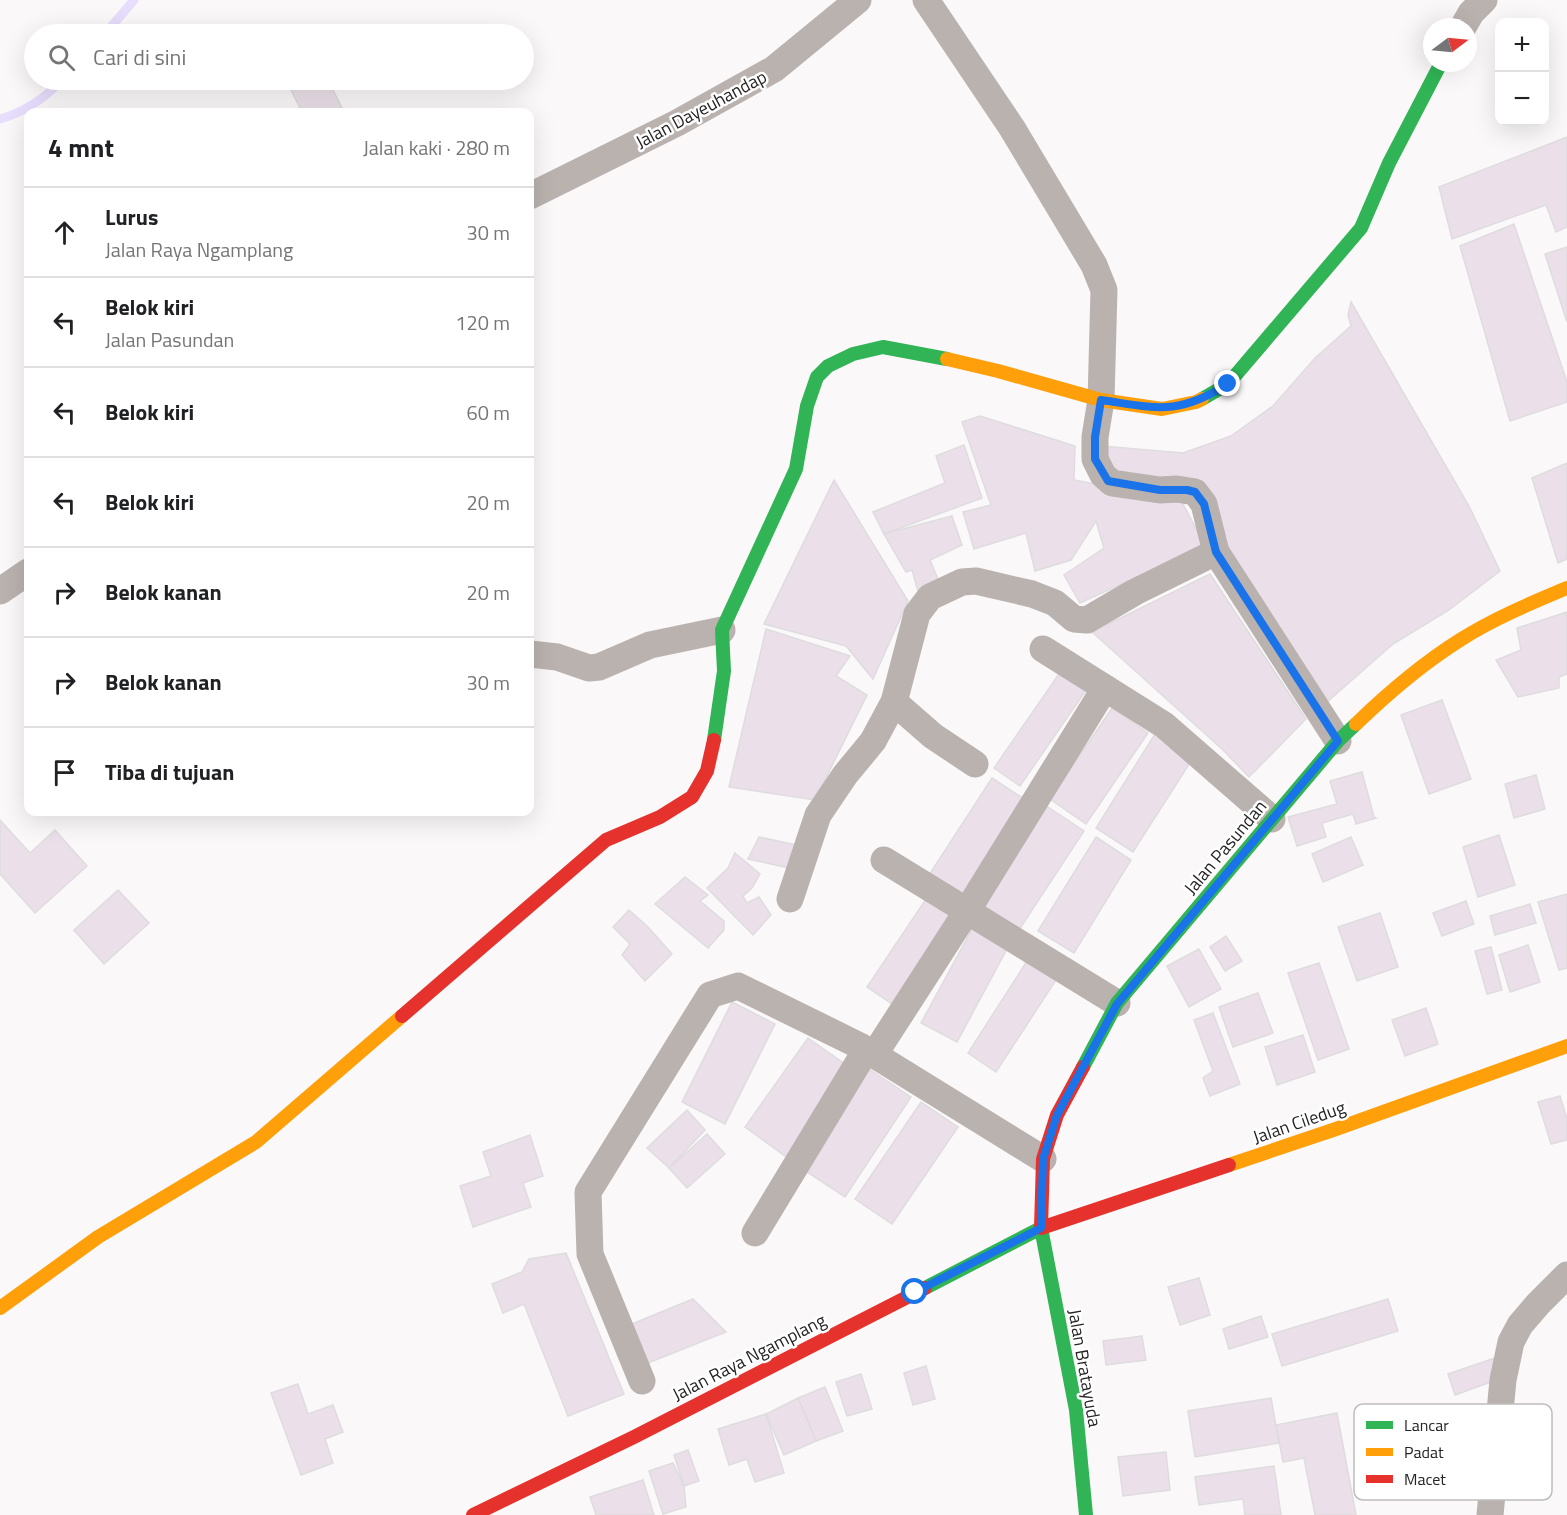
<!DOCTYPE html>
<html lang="id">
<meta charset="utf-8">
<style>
:root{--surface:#fff;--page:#f6f6f6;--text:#202124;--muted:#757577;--line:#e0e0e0}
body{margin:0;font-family:"Titillium Web",sans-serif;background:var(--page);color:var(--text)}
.controls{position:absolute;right:18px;top:18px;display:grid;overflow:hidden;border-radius:12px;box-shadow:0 6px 24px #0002}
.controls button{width:54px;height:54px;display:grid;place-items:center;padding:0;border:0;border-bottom:2px solid var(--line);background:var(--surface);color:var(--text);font:30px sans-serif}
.compass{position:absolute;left:1423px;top:18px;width:54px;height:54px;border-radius:50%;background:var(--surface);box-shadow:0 6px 24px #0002;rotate:74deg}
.stop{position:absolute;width:18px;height:18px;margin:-14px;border:4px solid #1a73e8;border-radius:50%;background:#fff}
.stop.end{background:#1a73e8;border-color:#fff;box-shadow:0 2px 6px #0008}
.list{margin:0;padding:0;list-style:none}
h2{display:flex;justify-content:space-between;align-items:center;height:78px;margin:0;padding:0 24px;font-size:26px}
h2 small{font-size:20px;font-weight:400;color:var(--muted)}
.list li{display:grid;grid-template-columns:39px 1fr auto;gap:18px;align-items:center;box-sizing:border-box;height:90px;padding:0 24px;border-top:2px solid var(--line)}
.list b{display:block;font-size:22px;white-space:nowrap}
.list p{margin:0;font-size:20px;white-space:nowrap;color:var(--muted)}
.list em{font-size:20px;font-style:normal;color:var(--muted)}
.icon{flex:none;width:33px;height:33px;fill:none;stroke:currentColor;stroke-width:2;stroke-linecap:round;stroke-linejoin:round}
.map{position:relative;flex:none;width:1567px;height:1515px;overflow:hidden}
.search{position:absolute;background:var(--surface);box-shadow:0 6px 24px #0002;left:24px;top:24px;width:510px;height:66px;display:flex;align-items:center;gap:15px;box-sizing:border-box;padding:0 21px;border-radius:33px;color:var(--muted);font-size:22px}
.panel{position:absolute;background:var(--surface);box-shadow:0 6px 24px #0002;left:24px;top:108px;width:510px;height:708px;border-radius:12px}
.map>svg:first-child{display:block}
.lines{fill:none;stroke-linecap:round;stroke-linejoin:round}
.stream{stroke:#e7ddfc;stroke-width:9}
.building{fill:#ebe0e9;stroke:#dedcde;stroke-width:1.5}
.street{stroke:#bab2af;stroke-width:27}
.fast{stroke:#30b455;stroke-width:14}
.slow{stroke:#ff9f0a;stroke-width:14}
.jam{stroke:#e5322d;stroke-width:14}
.route{stroke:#1a73e8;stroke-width:8}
.labels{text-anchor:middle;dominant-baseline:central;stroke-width:5;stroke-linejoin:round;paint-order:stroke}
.street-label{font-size:18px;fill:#252323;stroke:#fff}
.key{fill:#fff;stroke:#bebdbd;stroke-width:1.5}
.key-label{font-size:16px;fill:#252323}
</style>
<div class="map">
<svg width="1567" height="1515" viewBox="0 0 1567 1515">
<rect width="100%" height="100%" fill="#fbf8f9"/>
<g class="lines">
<g class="stream">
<polyline points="105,34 134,0"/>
<path d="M0,119C25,112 44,99 62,80"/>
</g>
</g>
<g class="building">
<polygon points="311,80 328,80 344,112 302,112 291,90"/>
<polygon points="1567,137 1567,227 1556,232 1546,205 1452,239 1439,187"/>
<polygon points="1514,224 1567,382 1567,402 1510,421 1460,246"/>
<polygon points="1567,247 1567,322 1545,254"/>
<polygon points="1351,302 1469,506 1500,571 1449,610 1393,644 1328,701 1227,551 1195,479 1117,477 1103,446 1183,453 1231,436 1273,406 1315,358 1351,326 1348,315"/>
<polygon points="980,416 1075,446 1074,480 1181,500 1205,546 1080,603 1064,575 1104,548 1096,521 1071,560 1035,571 1026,533 974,549 963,512 991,505 962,422"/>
<polygon points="964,445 982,498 884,534 873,512 945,483 936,456"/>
<polygon points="1567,463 1567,559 1558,563 1532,478"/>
<polygon points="834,480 908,601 873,679 846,646 764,624"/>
<polygon points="952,516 962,545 930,560 940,584 919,595 912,570 906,572 884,534"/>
<polygon points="1210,574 1306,719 1249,777 1222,749 1092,632"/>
<polygon points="1567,612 1567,674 1559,677 1559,688 1518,697 1496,660 1521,650 1517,628"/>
<polygon points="766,629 850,656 836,676 867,695 815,800 729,787"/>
<polygon points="1061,671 1087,689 1020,786 994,768"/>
<polygon points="1442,700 1471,779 1429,794 1401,715"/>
<polygon points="1112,708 1148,733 1086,824 1050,799"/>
<polygon points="1155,734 1193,758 1133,852 1096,828"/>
<polygon points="1362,772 1374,817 1376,818 1356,824 1353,814 1322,823 1326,837 1297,846 1288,817 1337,804 1330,781"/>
<polygon points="1536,775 1545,809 1514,818 1505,784"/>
<polygon points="992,778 1027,801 964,897 929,875"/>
<polygon points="1045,805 1084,831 1019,930 980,903"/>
<polygon points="0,820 30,853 55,830 87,866 35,913 0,874"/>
<polygon points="1499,835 1515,885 1478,897 1463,847"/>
<polygon points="759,837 797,845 789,868 748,859"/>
<polygon points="1096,837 1131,860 1074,953 1038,931"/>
<polygon points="1351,837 1363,865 1323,882 1312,854"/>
<polygon points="735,853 760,874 752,888 743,896 747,903 759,897 771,915 753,935 707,888 728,868"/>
<polygon points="685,877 708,895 700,901 724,921 724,930 708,948 655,904"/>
<polygon points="118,890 149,923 104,964 74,930"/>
<polygon points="1567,894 1567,968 1559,970 1538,902"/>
<polygon points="928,896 958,917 898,1008 867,987"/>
<polygon points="1466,901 1474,924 1442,936 1433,913"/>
<polygon points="1530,904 1536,923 1495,935 1490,916"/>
<polygon points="629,910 648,927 672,954 645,981 622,955 630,944 613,927"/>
<polygon points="1380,913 1398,967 1357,981 1338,927"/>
<polygon points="972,929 1007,949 957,1042 921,1023"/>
<polygon points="1226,936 1242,961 1225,971 1210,947"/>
<polygon points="1528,945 1540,982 1510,992 1499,955"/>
<polygon points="1491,947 1502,990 1487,994 1475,951"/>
<polygon points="1199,949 1221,989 1189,1007 1167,966"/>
<polygon points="1027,961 1056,980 996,1072 968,1053"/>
<polygon points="1319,963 1349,1049 1318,1060 1288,973"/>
<polygon points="1258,993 1273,1033 1233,1047 1219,1007"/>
<polygon points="732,1002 775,1024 725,1124 682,1102"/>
<polygon points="1426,1008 1438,1044 1405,1056 1392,1020"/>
<polygon points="1213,1013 1240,1084 1210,1096 1203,1078 1213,1071 1194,1020"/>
<polygon points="1303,1035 1315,1072 1277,1085 1265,1047"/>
<polygon points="808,1038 852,1069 789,1159 745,1127"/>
<polygon points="863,1065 911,1097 845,1197 798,1166"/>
<polygon points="1560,1096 1567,1119 1567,1140 1551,1144 1538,1102"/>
<polygon points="921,1102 958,1127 892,1224 855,1199"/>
<polygon points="687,1110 705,1130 669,1168 647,1148"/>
<polygon points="707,1134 725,1154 687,1188 669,1168"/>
<polygon points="530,1135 543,1176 523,1183 531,1207 473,1227 460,1186 491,1176 483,1152"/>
<polygon points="566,1253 624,1394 568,1416 524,1304 503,1313 492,1284 522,1272 529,1259"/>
<polygon points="1199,1278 1210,1315 1180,1325 1168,1287"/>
<polygon points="693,1299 726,1332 648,1363 632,1324"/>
<polygon points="1388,1299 1398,1331 1282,1366 1272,1334"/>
<polygon points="1261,1316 1268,1337 1229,1349 1223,1329"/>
<polygon points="1142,1336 1146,1360 1106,1365 1103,1341"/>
<polygon points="1495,1358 1502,1378 1455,1395 1448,1374"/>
<polygon points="926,1366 935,1399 913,1405 904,1373"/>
<polygon points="861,1374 872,1409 847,1416 836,1382"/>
<polygon points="298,1384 308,1414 333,1405 343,1432 325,1439 333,1463 301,1475 271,1393"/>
<polygon points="825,1387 843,1431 816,1441 798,1398"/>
<polygon points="798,1398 816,1441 784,1455 766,1414"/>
<polygon points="1271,1398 1279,1443 1195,1457 1188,1411"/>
<polygon points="1337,1413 1356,1515 1315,1515 1304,1458 1283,1462 1276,1425"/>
<polygon points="766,1414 784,1473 755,1482 747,1459 729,1465 718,1429"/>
<polygon points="688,1450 699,1481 684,1486 674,1455"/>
<polygon points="1166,1452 1170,1490 1123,1496 1118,1457"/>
<polygon points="673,1463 684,1486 686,1507 663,1514 649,1471"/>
<polygon points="1274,1466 1281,1515 1245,1515 1243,1499 1199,1505 1195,1477"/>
<polygon points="643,1480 654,1515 596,1515 590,1497"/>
</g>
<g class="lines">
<g class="street">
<polyline points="926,0 1012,128 1094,265 1104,290 1101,400 1095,437 1095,459 1103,475 1112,483 1160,490 1177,489 1195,492 1204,504 1216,552 1338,741"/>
<polyline points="1463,27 1471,13 1484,0"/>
<polyline points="530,196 677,123 774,69 858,0"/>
<polyline points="0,591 28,572"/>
<polyline points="1043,649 1164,725 1272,819"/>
<polyline points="530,654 557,657 589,668 599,667 650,645 722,630"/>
<polyline points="894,702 933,736 975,764"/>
<polyline points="884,860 1117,1003"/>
<polyline points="790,899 818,815 845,775 873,741 894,702 917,614 930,597 962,582 976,581 1032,594 1055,603 1074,619 1087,620 1135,592 1216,552"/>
<polyline points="874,1055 967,911 1105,688"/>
<polyline points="755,1233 866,1050"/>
<polyline points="642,1381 590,1254 588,1192 710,995 738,986 860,1046 1043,1159"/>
<polyline points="1490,1515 1503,1380 1511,1342 1520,1325 1538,1304 1567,1275"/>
</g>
<g class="fast">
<polyline points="1202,399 1228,384 1361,228 1389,163 1441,63"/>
<polyline points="714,740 724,671 722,630 796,469 807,406 817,377 828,366 853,354 883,347 947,359"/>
<polyline points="1083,1067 1117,1003 1338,741 1356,724"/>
<polyline points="925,1288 1041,1228 1076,1410 1086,1515"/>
</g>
<g class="slow">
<polyline points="947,359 998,371 1101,400 1162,409 1196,402 1202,399"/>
<path d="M1356,724C1388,693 1422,664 1460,640C1493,619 1531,603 1567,588"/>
<polyline points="1229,1165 1336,1129 1567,1046"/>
<polyline points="0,1308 98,1237 256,1142 402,1016"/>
</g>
<g class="jam">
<polyline points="402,1016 606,840 660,817 692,797 707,771 714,740"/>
<polyline points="1083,1067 1057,1115 1043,1159 1041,1228 1229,1165"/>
<polyline points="473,1515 634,1437 925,1288"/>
</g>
</g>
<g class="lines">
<path class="route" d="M915,1292L1041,1228L1043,1159L1057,1115L1117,1004L1338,741L1216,552L1204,504L1195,492L1187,490H1160L1108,481L1095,459V437L1101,400C1157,408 1177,416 1228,384"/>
</g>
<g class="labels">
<g class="street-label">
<text transform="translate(701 109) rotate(-28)">Jalan Dayeuhandap</text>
<text transform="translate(1225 847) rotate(-50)">Jalan Pasundan</text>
<text transform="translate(1299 1122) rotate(-19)">Jalan Ciledug</text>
<text transform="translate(749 1357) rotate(-27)">Jalan Raya Ngamplang</text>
<text transform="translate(1085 1368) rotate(80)">Jalan Bratayuda</text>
</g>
</g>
<rect x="1354" y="1404" width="198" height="96" rx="9" class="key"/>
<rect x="1366" y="1421" width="27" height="8" fill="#30b455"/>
<rect x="1366" y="1448" width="27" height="8" fill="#ff9f0a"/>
<rect x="1366" y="1475" width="27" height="8" fill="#e5322d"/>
<g class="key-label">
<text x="1404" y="1431">Lancar</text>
<text x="1404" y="1458">Padat</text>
<text x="1404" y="1485">Macet</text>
</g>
</svg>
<div class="controls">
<button>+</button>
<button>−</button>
</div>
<svg class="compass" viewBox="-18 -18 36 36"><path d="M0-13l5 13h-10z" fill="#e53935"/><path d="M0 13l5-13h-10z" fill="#757577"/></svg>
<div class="stop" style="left:915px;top:1292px"></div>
<div class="stop end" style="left:1228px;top:384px"></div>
<div class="search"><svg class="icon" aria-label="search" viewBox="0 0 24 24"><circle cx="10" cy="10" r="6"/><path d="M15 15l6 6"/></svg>Cari di sini</div>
<section class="panel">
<h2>4 mnt<small>Jalan kaki · 280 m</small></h2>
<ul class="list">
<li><svg class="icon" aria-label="ahead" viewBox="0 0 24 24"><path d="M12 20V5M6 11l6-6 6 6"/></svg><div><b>Lurus</b><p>Jalan Raya Ngamplang</p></div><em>30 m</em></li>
<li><svg class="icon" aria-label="left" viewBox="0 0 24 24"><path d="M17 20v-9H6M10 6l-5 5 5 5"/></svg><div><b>Belok kiri</b><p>Jalan Pasundan</p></div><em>120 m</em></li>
<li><svg class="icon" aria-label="left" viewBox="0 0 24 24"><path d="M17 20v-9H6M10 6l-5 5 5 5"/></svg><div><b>Belok kiri</b></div><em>60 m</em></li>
<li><svg class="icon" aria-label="left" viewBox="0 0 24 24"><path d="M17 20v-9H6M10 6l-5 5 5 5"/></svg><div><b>Belok kiri</b></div><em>20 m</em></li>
<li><svg class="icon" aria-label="right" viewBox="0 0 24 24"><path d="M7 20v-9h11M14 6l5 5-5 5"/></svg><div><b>Belok kanan</b></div><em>20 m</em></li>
<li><svg class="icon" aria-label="right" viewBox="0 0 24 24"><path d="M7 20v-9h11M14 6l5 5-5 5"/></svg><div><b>Belok kanan</b></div><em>30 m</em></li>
<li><svg class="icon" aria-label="arrive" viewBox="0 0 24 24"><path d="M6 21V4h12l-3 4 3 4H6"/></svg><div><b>Tiba di tujuan</b></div></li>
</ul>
</section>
</div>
